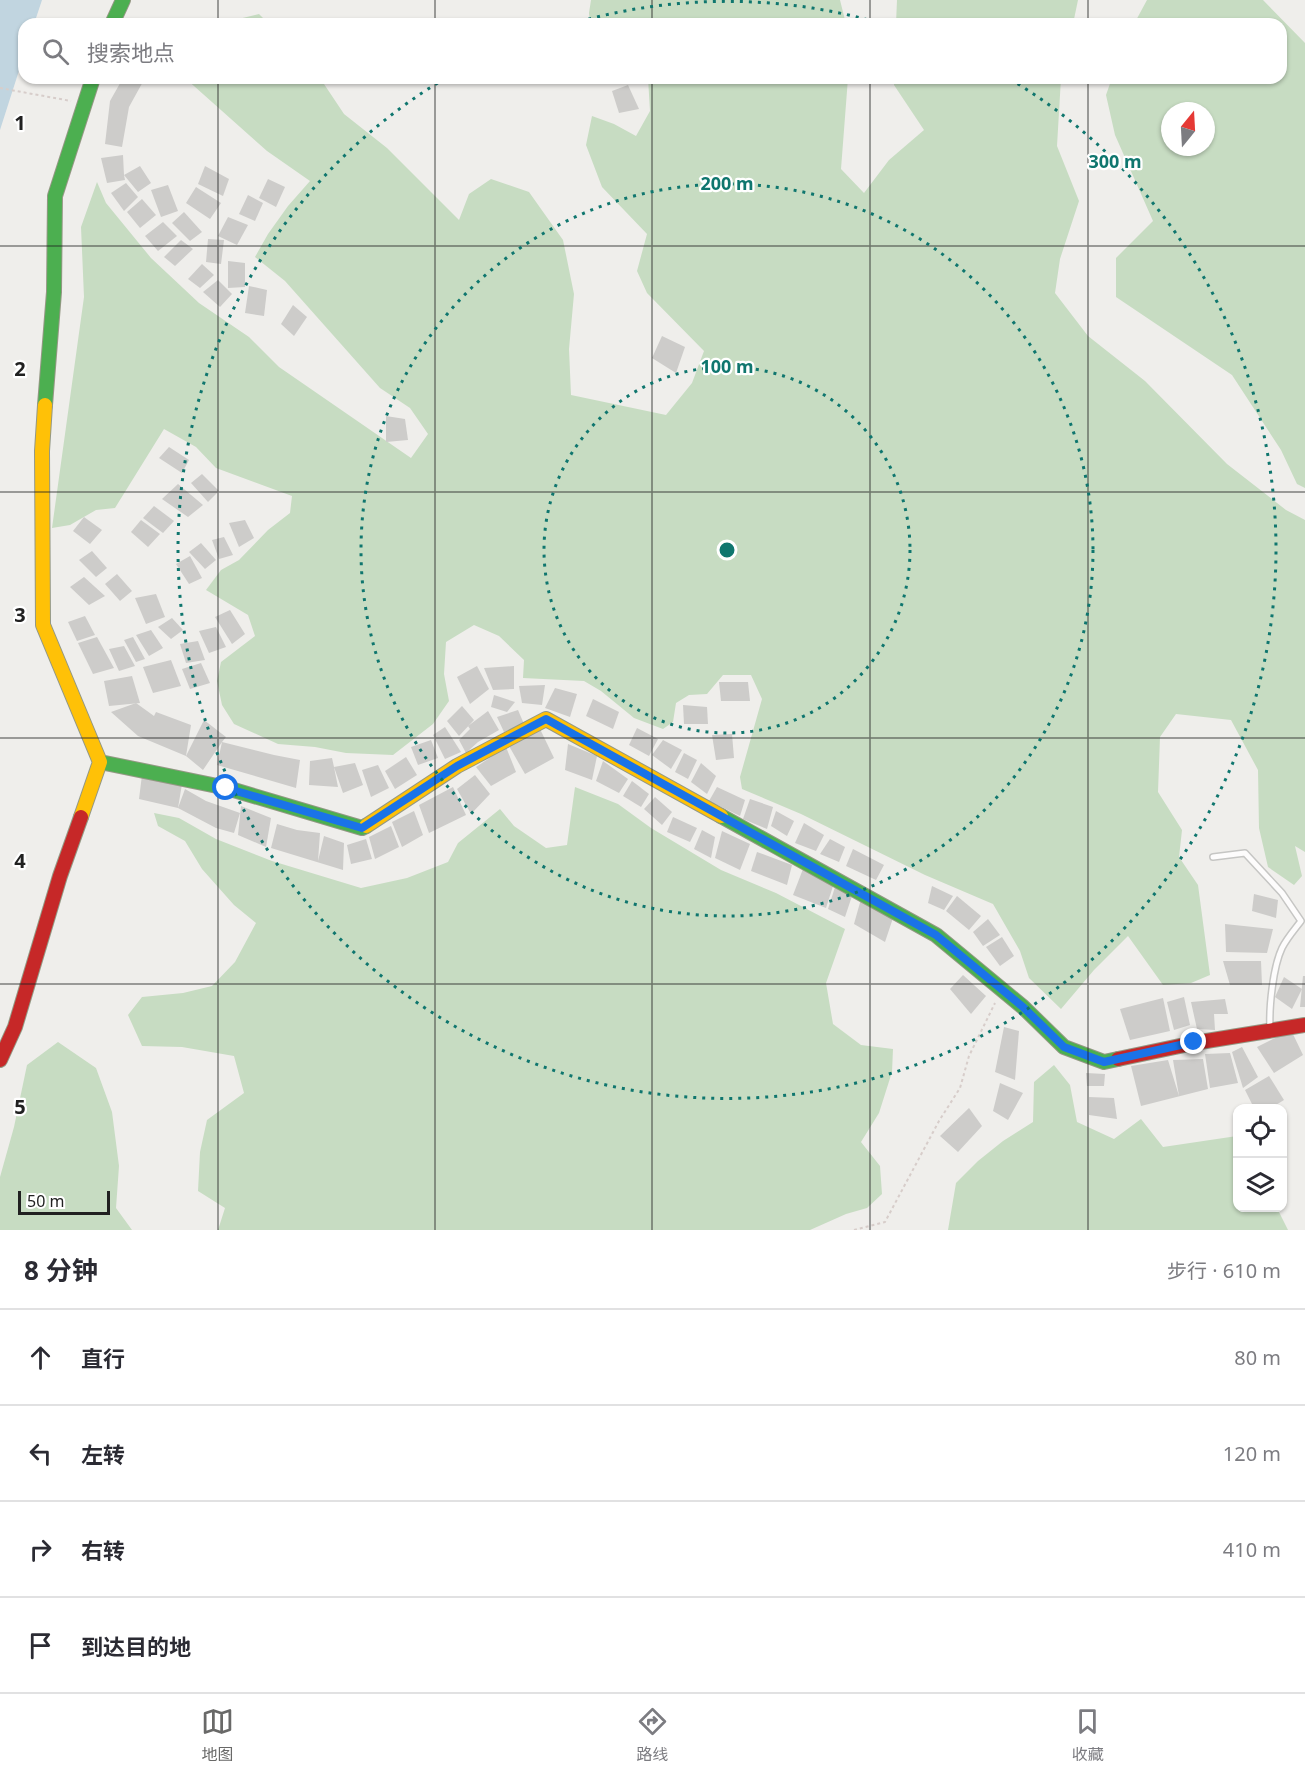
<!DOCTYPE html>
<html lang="zh">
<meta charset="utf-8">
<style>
:root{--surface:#fff;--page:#f7f7f7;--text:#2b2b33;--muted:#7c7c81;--line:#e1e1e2;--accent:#696968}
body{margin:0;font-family:"Noto Sans","Noto Sans SC",sans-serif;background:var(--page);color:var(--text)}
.controls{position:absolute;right:18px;bottom:18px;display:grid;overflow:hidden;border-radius:12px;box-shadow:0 2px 4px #0004}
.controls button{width:54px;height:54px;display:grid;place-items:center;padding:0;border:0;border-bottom:2px solid var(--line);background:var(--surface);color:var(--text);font:30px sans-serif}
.compass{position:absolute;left:1161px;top:102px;width:54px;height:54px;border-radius:50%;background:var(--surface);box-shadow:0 2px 4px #0004;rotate:18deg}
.scale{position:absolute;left:18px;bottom:15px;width:92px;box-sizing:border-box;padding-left:6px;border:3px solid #212121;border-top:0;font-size:16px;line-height:21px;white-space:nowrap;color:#212121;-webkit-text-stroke:4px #fff;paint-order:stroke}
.stop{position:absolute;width:18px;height:18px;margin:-14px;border:4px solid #1a73e8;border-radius:50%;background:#fff}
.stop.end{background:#1a73e8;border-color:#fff;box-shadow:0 2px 6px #0008}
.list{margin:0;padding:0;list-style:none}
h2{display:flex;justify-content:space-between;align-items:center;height:78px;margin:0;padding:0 24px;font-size:26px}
h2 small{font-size:20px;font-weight:400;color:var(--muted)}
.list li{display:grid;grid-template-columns:39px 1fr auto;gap:18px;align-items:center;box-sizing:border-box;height:96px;padding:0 24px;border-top:2px solid var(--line)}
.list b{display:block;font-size:22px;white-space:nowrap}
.list em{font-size:20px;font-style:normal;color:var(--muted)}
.icon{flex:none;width:33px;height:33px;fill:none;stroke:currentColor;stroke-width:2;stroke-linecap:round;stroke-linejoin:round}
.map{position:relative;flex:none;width:1305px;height:1230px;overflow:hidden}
.search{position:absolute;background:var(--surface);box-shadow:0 2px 4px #0004;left:18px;right:18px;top:18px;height:66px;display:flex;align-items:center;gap:15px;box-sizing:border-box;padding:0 21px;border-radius:18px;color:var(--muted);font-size:22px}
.sheet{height:462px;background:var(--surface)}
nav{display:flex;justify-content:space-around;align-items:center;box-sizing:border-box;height:84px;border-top:2px solid var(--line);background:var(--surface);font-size:16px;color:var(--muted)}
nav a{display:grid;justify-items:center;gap:3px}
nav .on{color:var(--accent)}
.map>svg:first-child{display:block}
.forest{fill:#c7dcc2;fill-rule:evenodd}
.water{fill:#c1d5e0}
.building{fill:#cdccca}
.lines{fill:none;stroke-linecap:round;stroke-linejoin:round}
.lane-casing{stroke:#c6c6c4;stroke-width:8}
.fast-casing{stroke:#949884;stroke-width:16}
.slow-casing{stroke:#949884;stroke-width:16}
.jam-casing{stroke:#949884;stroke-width:16}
.path{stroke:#d7cdca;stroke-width:2;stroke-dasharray:3 3;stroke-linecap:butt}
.lane{stroke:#fdfcfc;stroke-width:5}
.fast{stroke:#4caf50;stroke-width:14}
.slow{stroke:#ffc107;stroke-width:14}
.jam{stroke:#c62828;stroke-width:14}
.route{stroke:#1a73e8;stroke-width:8}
.grid{fill:none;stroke:#212121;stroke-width:1.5;stroke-opacity:0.55}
.ring{fill:none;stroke:#0f766e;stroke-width:3;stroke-dasharray:3 6}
.grid-label{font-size:20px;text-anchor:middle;font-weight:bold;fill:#212121;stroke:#fff;stroke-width:4.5;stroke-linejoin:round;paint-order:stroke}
.centre{fill:#0f766e;stroke:#fff;stroke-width:3}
.ring-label{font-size:18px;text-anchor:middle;font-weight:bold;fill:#0f766e;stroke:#fff;stroke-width:4.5;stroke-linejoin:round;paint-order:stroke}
</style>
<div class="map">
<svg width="1305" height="1230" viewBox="0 0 1305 1230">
<rect width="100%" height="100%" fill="#efeeeb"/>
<g class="forest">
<polygon points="591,0 840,0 846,24 590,24 589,13"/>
<polygon points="897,0 1078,0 1073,24 896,24"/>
<path d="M1147,0H1263L1305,43V488L1297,484L1281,450L1232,375L1116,297V258L1153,221L1115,135L1106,95L1112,78H1281V24H1134ZM1170,111H1206V147H1170Z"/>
<polygon points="259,14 269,24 218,24"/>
<polygon points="185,78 320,78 344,114 387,148 459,220 469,194 491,179 529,192 563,240 574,294 569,349 571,395 666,415 692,383 704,351 647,293 637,271 647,234 602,187 586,145 592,116 614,124 636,136 650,111 648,78 848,78 841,169 864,193 889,160 924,130 894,85 894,78 1061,78 1057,146 1079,201 1060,259 1055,293 1088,336 1145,381 1227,464 1286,510 1305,520 1305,852 1295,846 1302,876 1294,885 1268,867 1259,828 1258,770 1231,720 1176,714 1160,737 1158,792 1182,830 1179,857 1198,885 1210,975 1191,983 1163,985 1128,936 1094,970 1061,1009 1029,978 1020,951 993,904 925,875 801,814 742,789 740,777 762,699 751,675 723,675 707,694 689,695 676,703 673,722 663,729 634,718 601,691 584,681 523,678 524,660 499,636 474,625 446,642 444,674 449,701 433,724 393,755 346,753 315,747 278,744 234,724 222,705 217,681 221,662 255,636 248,615 206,590 221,570 239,560 268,530 290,513 292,496 216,468 196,447 164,429 115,508 96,510 70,525 52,528 84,297 81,227 97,182 106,203 151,258 199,303 249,337 279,367 411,458 428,434 410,408 380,388 285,281 255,257 268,234 288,206 310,181 267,151"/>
<polygon points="575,787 618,804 651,828 721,870 776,893 845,929 826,983 833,1024 861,1045 893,1049 892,1072 879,1113 861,1142 880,1166 882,1194 867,1208 846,1214 810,1230 218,1230 225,1208 198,1191 200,1152 207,1120 244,1093 234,1056 182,1047 142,1046 128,1015 142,997 183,993 212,986 235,962 256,923 234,905 202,869 185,841 158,826 154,813 179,818 216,839 272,861 361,888 407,878 448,862 458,843 500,809 514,826 546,848 567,845"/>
<polygon points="58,1042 96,1068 112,1112 119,1166 116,1208 132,1230 0,1230 0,1177 14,1127 27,1065"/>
<polygon points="1054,1065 1070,1085 1077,1122 1114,1139 1141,1119 1163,1147 1237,1136 1238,1208 1277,1208 1288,1230 948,1230 956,1183 978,1161 1003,1141 1033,1122 1034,1082"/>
</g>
<polygon class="water" points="0,0 42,0 34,24 24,24 24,55 0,130"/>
<g class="building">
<polygon points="123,78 145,78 129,107 122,147 105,144 110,101"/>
<polygon points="628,85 639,109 619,113 612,91"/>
<polygon points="123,155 124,175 140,166 151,183 138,192 124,175 125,180 107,183 101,158"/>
<polygon points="205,166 229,179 223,196 198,184"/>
<polygon points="268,179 285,187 276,207 259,198"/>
<polygon points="126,183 138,197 124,211 111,193"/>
<polygon points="168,185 178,211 161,217 151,190"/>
<polygon points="196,187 221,203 210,219 186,203"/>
<polygon points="248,195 263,203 255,221 239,214"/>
<polygon points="142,199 156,215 140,228 127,212"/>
<polygon points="184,212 202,232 190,241 172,223"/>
<polygon points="228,217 248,225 237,245 218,236"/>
<polygon points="163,222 177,236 158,251 145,236"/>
<polygon points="208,239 224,240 221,264 206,262"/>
<polygon points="181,240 193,249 175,266 164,257"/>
<polygon points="228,261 245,263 245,287 228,288"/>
<polygon points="202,264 214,275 200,288 188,279"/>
<polygon points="218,280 232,294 220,307 203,292"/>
<polygon points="249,286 267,290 264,316 245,313"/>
<polygon points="293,305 307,317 294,336 281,324"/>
<polygon points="662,336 685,347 676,373 652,358"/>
<polygon points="386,416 405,419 408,440 386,442"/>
<polygon points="169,447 189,460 182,473 159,458"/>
<polygon points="202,474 219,491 208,502 191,483"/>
<polygon points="178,484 203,505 188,517 162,499"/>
<polygon points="154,506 174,521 163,533 143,518"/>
<polygon points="84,517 102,530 90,544 73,531"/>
<polygon points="141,520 160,534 148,547 131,532"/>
<polygon points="245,520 254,538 239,547 229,523"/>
<polygon points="224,537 233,555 219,559 212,540"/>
<polygon points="201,543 216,560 205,569 189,552"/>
<polygon points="92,551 107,568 96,577 79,560"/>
<polygon points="190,556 202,578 189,584 176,564"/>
<polygon points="117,574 132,591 120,601 105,584"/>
<polygon points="84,577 105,596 89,605 70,587"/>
<polygon points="156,594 165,617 146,624 135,598"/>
<polygon points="230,610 245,634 232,644 215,617"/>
<polygon points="85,616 95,635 77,641 68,622"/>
<polygon points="172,618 183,630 171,639 158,627"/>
<polygon points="216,627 226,647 209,653 199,631"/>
<polygon points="151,630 163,648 149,656 136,635"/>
<polygon points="97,637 114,668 93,674 78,643"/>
<polygon points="133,637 145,659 136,662 124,640"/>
<polygon points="198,641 205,660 186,663 180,644"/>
<polygon points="124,646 135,666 119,671 109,649"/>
<polygon points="171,660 181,686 153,693 143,667"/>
<polygon points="201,663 210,683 190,689 182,669"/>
<polygon points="477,666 489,689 470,704 457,677"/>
<polygon points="514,666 514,689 493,690 484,668"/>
<polygon points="132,676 140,703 109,706 104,681"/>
<polygon points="719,682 748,682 750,701 721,701"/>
<polygon points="545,685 542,705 522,703 519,686"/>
<polygon points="555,688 577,694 570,717 545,708"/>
<polygon points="494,695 515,702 507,712 491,707"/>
<polygon points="593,699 619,712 613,729 586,716"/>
<polygon points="136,703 154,716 156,712 191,725 186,756 138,736 111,712"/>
<polygon points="683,705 707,707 708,724 684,724"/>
<polygon points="462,706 474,720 459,736 447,721"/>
<polygon points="518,710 524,724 504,732 497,717"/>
<polygon points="488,711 499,730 478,742 466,753 459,740 470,729 468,726"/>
<polygon points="204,720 226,737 222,742 274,755 300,760 296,788 217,765 222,742 203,770 186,756"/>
<polygon points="445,727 461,752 445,759 433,735"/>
<polygon points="637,728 658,739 649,756 629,745"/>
<polygon points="540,729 554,758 525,774 509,746"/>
<polygon points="732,734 734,758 716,760 712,735"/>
<polygon points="431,740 438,758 418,765 411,747"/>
<polygon points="663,740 682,750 671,769 652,755"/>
<polygon points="568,744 597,756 592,780 565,770"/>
<polygon points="506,747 516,772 491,786 476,767"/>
<polygon points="684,753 697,760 688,779 675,772"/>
<polygon points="406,757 417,775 395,789 385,771"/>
<polygon points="332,758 334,767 355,763 363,785 343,793 334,767 338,787 309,785 310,761"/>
<polygon points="603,761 628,779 619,793 596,781"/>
<polygon points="701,763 716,776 707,794 691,782"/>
<polygon points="378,765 389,788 371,797 362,770"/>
<polygon points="142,775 182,784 178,808 185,789 206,801 240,813 234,833 216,828 178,808 139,799"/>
<polygon points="475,775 490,794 471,814 457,789"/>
<polygon points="632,781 649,794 641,807 623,796"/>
<polygon points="453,787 466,815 429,833 419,805"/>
<polygon points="717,787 745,800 740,816 709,801"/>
<polygon points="655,797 672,812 662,825 644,809"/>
<polygon points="750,799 773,807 767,829 743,819"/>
<polygon points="241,806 271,818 266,847 238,835"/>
<polygon points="414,811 423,835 402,847 392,822"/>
<polygon points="776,811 794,821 787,836 771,826"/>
<polygon points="673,817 697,828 690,842 667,832"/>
<polygon points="804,823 824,835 816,851 795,843"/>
<polygon points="277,824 297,830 320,833 318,861 324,836 344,843 343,870 271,848"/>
<polygon points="391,826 399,847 375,859 369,837"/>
<polygon points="702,830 715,837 711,858 694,849"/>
<polygon points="722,831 750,844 740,870 715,858"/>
<polygon points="366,839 372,859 351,864 347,845"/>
<polygon points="830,839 845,847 839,862 820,854"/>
<polygon points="853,849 884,865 876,880 846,866"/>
<polygon points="757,852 792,865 787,885 751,871"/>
<polygon points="803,869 834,883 826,908 793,895"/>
<polygon points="836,884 853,893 845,917 828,909"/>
<polygon points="932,886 953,896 944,910 928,903"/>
<polygon points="1254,894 1278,900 1276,918 1252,911"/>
<polygon points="957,896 981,916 969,930 946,911"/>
<polygon points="861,899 893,918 885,942 854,924"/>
<polygon points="988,919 1000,935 983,946 973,932"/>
<polygon points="1225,924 1273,929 1267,953 1226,952"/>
<polygon points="1002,937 1014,956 1000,966 986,947"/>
<polygon points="1223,961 1261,961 1262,985 1230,985"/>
<polygon points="963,975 986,996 971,1014 950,989"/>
<polygon points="1303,976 1305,976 1305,1007 1300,1007"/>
<polygon points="1284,977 1302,989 1292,1009 1275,997"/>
<polygon points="1184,997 1190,1025 1174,1030 1167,1002"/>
<polygon points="1163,998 1170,1031 1130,1040 1120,1009"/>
<polygon points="1225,999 1228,1014 1214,1014 1215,1030 1197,1029 1191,1002"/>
<polygon points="1004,1027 1019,1031 1015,1080 995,1072"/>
<polygon points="1291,1030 1303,1055 1274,1073 1257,1047"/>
<polygon points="1242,1047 1258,1077 1243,1088 1232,1052"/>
<polygon points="1230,1053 1238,1083 1210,1088 1205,1054"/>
<polygon points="1203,1059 1208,1089 1141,1106 1131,1066 1168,1060 1179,1096 1173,1060"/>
<polygon points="1086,1073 1105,1074 1104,1086 1087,1086"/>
<polygon points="1269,1076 1284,1100 1271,1108 1254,1108 1245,1090"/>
<polygon points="1000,1083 1023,1093 1008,1120 993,1111"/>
<polygon points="1089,1097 1114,1098 1117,1119 1089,1115"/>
<polygon points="969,1108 982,1126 958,1152 940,1136"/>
</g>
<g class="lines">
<g class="lane-casing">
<path id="lane" d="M1213,857L1245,853L1282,893L1301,921C1295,929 1287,938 1282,948C1273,967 1269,1007 1270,1028"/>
</g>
<g class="fast-casing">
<g id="fast">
<polyline points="112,24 123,0"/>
<polyline points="45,405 54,292 55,196 93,78"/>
<polyline points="100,762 227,788 362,828 366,826"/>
<polyline points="721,816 936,935 1023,1007 1064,1047 1104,1062 1118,1059"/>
</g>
</g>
<g class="slow-casing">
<g id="slow">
<polyline points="45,405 42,451 43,625 100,762 81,817"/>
<polyline points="366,826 457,766 546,719 721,816"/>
</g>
</g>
<g class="jam-casing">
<g id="jam">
<polyline points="1118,1059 1194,1043 1305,1025"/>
<polyline points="0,1060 15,1027 60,876 81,817"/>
</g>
</g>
<g class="path">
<polyline points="0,88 71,101"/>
<polyline points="854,1230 885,1222 939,1121 960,1088 969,1056 995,1003"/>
</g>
<use href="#lane" class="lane"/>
<use href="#fast" class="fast"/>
<use href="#slow" class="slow"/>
<use href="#jam" class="jam"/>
</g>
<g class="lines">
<polyline class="route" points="226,788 362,828 457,766 546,719 936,935 1023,1007 1064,1047 1104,1062 1194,1042"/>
</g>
<path class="grid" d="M218,0V24M435,0V24M652,0V24M870,0V24M1088,0V24M218,78V1230M435,78V1230M652,78V1230M870,78V1230M1088,78V1230M0,246H1305M0,492H1305M0,738H1305M0,984H1305"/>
<g class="ring">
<circle cx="727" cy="550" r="183"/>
<circle cx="727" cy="550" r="366"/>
<path d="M571 24A549 549 0 0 1 883 24M1010 79A549 549 0 1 1 444 79"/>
</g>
<g class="grid-label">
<text x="20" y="130">1</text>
<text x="20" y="376">2</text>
<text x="20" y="622">3</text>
<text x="20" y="868">4</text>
<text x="20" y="1114">5</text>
</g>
<circle cx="727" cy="550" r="9" class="centre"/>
<g class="ring-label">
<text x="1115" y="168">300 m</text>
<text x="727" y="190">200 m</text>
<text x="727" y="373">100 m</text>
</g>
</svg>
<div class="controls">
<button><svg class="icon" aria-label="locate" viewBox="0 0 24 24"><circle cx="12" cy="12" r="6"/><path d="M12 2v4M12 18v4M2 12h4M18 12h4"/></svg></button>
<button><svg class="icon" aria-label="layers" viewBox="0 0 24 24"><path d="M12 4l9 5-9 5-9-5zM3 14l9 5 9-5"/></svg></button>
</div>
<svg class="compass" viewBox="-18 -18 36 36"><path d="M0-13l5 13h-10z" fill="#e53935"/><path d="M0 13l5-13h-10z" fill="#7c7c81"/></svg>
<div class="scale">50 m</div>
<div class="stop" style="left:226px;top:788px"></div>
<div class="stop end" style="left:1194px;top:1042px"></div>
<div class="search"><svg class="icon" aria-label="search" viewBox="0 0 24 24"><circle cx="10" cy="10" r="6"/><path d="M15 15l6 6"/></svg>搜索地点</div>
</div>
<section class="sheet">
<h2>8 分钟<small>步行 · 610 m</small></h2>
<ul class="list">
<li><svg class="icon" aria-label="ahead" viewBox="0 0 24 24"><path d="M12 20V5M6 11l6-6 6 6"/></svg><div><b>直行</b></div><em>80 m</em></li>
<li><svg class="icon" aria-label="left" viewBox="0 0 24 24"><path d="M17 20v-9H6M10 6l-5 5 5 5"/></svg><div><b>左转</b></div><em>120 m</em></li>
<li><svg class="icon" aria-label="right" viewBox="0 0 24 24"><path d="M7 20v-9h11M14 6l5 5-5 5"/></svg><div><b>右转</b></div><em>410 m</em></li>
<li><svg class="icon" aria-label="arrive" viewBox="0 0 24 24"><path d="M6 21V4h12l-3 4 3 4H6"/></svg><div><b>到达目的地</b></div></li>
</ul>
</section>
<nav>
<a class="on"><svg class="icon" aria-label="map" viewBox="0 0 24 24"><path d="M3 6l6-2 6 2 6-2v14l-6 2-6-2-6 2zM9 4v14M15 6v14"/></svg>地图</a>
<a><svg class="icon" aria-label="directions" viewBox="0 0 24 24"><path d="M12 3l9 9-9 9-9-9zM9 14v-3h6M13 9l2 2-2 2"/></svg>路线</a>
<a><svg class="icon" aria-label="saved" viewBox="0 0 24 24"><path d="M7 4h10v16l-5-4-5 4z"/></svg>收藏</a>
</nav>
